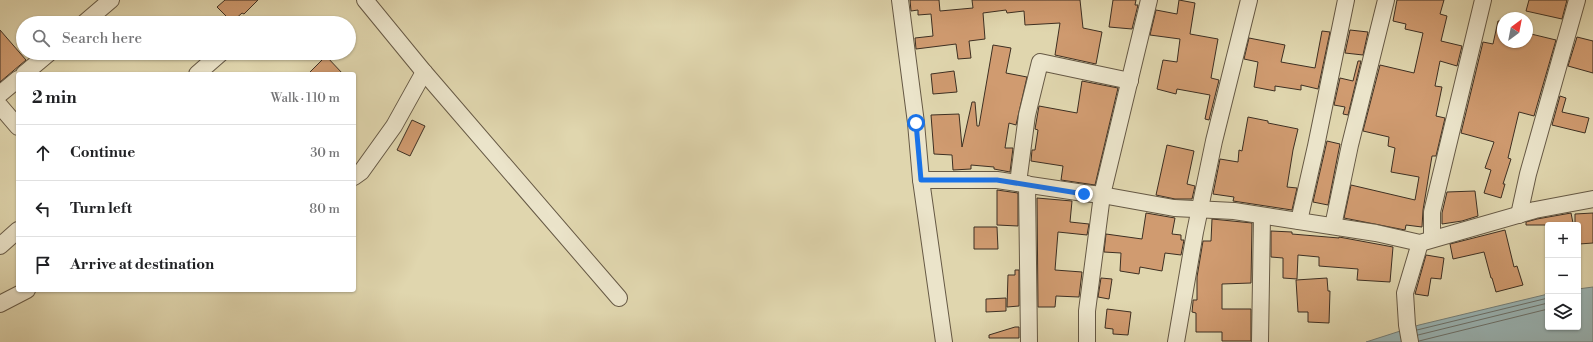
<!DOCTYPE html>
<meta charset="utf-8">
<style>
:root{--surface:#fff;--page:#f2f2f2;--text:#202124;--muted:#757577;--line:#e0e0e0}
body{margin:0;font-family:"Libre Bodoni",serif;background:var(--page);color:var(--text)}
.controls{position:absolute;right:12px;bottom:12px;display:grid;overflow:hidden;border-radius:4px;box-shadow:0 1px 3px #0004}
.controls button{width:36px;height:36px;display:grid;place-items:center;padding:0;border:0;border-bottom:1px solid var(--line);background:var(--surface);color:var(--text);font:20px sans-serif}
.compass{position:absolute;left:1497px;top:12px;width:36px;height:36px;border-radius:50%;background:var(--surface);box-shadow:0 1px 3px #0004;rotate:32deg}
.stop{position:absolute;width:12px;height:12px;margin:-9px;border:3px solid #1a73e8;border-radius:50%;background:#fff}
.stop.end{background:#1a73e8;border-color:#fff;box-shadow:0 1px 4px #0008}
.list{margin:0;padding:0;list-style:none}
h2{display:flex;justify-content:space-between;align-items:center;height:52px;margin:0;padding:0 16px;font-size:17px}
h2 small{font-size:13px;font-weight:400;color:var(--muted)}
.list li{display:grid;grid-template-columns:26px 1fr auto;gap:12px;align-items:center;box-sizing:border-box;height:56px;padding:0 16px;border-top:1px solid var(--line)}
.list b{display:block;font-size:15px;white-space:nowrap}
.list em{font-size:13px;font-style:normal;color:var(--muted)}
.icon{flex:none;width:22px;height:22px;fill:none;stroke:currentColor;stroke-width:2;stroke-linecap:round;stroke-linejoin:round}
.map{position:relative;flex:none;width:1593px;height:342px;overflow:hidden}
.search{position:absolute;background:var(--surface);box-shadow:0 1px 3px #0004;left:16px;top:16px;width:340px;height:44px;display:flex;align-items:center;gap:10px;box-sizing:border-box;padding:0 14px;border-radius:22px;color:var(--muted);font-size:15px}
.panel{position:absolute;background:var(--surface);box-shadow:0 1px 3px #0004;left:16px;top:72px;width:340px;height:220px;border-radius:4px}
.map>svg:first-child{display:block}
.water{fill:#9ab6b7;stroke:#75807b}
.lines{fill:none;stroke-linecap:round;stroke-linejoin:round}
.shore{stroke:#6c726c;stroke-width:1}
.building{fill:#d09b70;stroke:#3d2f22}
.street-casing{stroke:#665945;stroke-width:18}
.street{stroke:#ebe4ca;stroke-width:16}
.route{stroke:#1a73e8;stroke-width:5}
</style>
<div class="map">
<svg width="1593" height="342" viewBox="0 0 1593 342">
<rect width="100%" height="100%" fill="#e0d6ae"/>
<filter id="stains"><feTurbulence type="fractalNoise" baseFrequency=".005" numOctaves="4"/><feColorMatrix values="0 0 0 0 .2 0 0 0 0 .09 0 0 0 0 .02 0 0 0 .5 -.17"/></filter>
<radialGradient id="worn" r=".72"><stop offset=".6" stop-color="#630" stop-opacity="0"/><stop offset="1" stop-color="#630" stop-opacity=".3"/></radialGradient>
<polygon class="water" points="1593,287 1593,342 1366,342 1419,325 1548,294 1548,327 1578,327 1578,289"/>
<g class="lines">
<g class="shore">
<polyline points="1417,330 1548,298"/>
<polyline points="1418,335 1548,303"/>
<polyline points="1419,341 1548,309"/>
</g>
</g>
<g class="building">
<polygon points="225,0 258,0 244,14 242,13 232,22 217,7"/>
<polygon points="910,0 939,0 940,11 973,8 972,0 1080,0 1083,28 1102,32 1096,64 1055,55 1060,23 1025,25 1024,11 1007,13 1006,10 983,13 985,39 969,41 971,58 958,59 956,44 916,49 915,38 933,36 931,14 918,15 918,10 911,11"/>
<polygon points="1113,0 1136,0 1135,5 1138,5 1132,29 1109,27"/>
<polygon points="1179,0 1195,3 1190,34 1218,39 1211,78 1219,80 1209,120 1205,119 1210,95 1177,89 1176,94 1157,89 1163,60 1177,62 1180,39 1150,35 1156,10 1177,14"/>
<polygon points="1397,0 1444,0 1440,14 1447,16 1441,41 1462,46 1457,66 1440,61 1435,86 1442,87 1436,116 1445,118 1436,156 1432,156 1423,210 1422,227 1406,225 1405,230 1344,218 1351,185 1415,200 1419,177 1391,172 1395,148 1388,146 1389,137 1363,131 1380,65 1414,73 1423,33 1405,29 1406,24 1393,21"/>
<polygon points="1529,0 1567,0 1562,19 1526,11"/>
<polygon points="1498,21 1503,21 1503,42 1527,42 1527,33 1556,40 1534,116 1519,112 1508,158 1511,159 1503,184 1505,184 1501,198 1484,193 1491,170 1485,168 1494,142 1461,133 1483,42 1493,44"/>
<polygon points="0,30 26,60 0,82"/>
<polygon points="1350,30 1368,32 1363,55 1345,53"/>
<polygon points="1322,31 1330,32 1318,89 1301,85 1301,90 1275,86 1275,91 1254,87 1258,62 1244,59 1249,38 1285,45 1281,62 1315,68"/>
<polygon points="1577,37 1593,41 1593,73 1568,66"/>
<polygon points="993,45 1011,48 1006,73 1027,77 1016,125 1009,123 1005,148 1013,148 1010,172 994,169 994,167 971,165 971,169 953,170 952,155 934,154 931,115 959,114 962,147 972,102 975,102 977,126 979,126"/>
<polygon points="326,56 343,74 308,74"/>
<polygon points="1358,61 1361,61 1348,115 1343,114 1345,107 1334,105 1340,78 1353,81"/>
<polygon points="954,71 957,92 933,94 931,74"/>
<polygon points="1082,81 1118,88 1095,185 1061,180 1063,166 1031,161 1032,150 1035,150 1038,130 1035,129 1039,106 1077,113"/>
<polygon points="1560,96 1566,98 1562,112 1589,118 1585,133 1552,125"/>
<polygon points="1248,117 1268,121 1268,123 1298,129 1293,150 1287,187 1297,188 1292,210 1233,201 1234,197 1213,194 1220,159 1238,162 1239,150 1242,151"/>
<polygon points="412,120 425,126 410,156 397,150"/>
<polygon points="1327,141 1340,144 1328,205 1313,202"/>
<polygon points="1167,145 1194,151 1187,184 1195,186 1192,199 1175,199 1156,195"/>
<polygon points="997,190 1018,193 1018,226 997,225"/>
<polygon points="1475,191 1478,216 1462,221 1442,224 1442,213 1447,192"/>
<polygon points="1037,198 1072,201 1070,222 1089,224 1087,235 1058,232 1055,270 1082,272 1079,297 1056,296 1055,307 1038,307"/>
<polygon points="1146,213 1175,218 1172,234 1181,235 1181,240 1184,240 1181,255 1165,253 1162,271 1140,267 1139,274 1120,271 1121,253 1104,252 1106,234 1142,239"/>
<polygon points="1571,213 1573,223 1559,225 1526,225 1526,222 1537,219"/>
<polygon points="1593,213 1593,243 1579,244 1578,225 1575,225 1575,214"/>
<polygon points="1212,219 1252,223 1251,283 1222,284 1222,309 1251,309 1251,341 1222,341 1222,332 1196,332 1196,313 1192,312 1193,302 1193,300 1197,300 1197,277 1203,241 1211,241"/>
<polygon points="974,227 997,227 998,249 974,249"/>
<polygon points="1505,230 1514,267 1517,266 1523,285 1496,292 1492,278 1491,278 1484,252 1453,259 1450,244"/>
<polygon points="1271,231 1292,232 1292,234 1339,238 1339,237 1393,247 1390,282 1357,280 1358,269 1319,266 1319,257 1298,255 1297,279 1283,278 1283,258 1271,257"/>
<polygon points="1426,255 1444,258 1441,279 1431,278 1428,296 1415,294"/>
<polygon points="1015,270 1019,270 1019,306 1007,307 1008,275 1015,275"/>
<polygon points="1101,278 1112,279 1109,299 1098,297"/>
<polygon points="1327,278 1328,291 1330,291 1329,323 1308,322 1308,312 1298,312 1296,280"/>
<polygon points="1006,298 1006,311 986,312 986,299"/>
<polygon points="1107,309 1131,312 1128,335 1113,334 1113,329 1105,328"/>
<polygon points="1015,327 1019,327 1019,338 989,338 989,335"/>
</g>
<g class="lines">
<g class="street-casing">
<g id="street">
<polyline points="365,0 424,72 619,298"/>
<polyline points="900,0 916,123 921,180 944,342"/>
<polyline points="84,23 111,0"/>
<polyline points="24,74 49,53"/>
<polyline points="197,74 221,53"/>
<polyline points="0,94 18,79"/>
<polyline points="0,106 18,127"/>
<polyline points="354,177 361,172 394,126 424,72"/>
<polyline points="921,180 997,180 1084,193 1102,195 1174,208 1234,211 1376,233 1420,243 1535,210 1593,199"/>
<polyline points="1018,183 1027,115 1040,62 1130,81"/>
<polyline points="1027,184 1029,342"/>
<polyline points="1519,215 1528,174 1577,0"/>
<polyline points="1299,221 1316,146 1346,0"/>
<polyline points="1333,226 1350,145 1386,0"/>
<polyline points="1432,239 1432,212 1483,0"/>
<polyline points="0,246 18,230"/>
<polyline points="0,304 27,290"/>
<polyline points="1087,342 1087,311 1102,195 1149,0"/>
<polyline points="1176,342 1195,232 1214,141 1249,0"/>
<polyline points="1260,342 1262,216"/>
<polyline points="1410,342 1407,325 1405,293 1420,243"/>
</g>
</g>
<use href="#street" class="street"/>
</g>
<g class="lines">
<polyline class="route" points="916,123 921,180 997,180 1084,194"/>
</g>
<rect width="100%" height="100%" filter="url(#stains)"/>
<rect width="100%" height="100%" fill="url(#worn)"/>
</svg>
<div class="controls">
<button>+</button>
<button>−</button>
<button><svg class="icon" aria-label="layers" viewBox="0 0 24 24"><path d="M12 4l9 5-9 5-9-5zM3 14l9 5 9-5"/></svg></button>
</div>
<svg class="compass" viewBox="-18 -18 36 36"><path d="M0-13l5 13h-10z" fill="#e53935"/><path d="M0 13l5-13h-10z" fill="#757577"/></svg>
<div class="stop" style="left:916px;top:123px"></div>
<div class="stop end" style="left:1084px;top:194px"></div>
<div class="search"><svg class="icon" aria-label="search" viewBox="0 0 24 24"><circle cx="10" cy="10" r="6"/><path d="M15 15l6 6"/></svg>Search here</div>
<section class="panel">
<h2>2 min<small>Walk · 110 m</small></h2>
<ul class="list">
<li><svg class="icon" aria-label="ahead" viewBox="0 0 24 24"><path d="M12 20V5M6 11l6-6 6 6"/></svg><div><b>Continue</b></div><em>30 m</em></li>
<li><svg class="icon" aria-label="left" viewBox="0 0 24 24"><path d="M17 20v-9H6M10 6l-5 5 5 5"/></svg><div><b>Turn left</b></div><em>80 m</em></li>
<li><svg class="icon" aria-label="arrive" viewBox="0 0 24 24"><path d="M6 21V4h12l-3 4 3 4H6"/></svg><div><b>Arrive at destination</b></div></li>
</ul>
</section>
</div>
